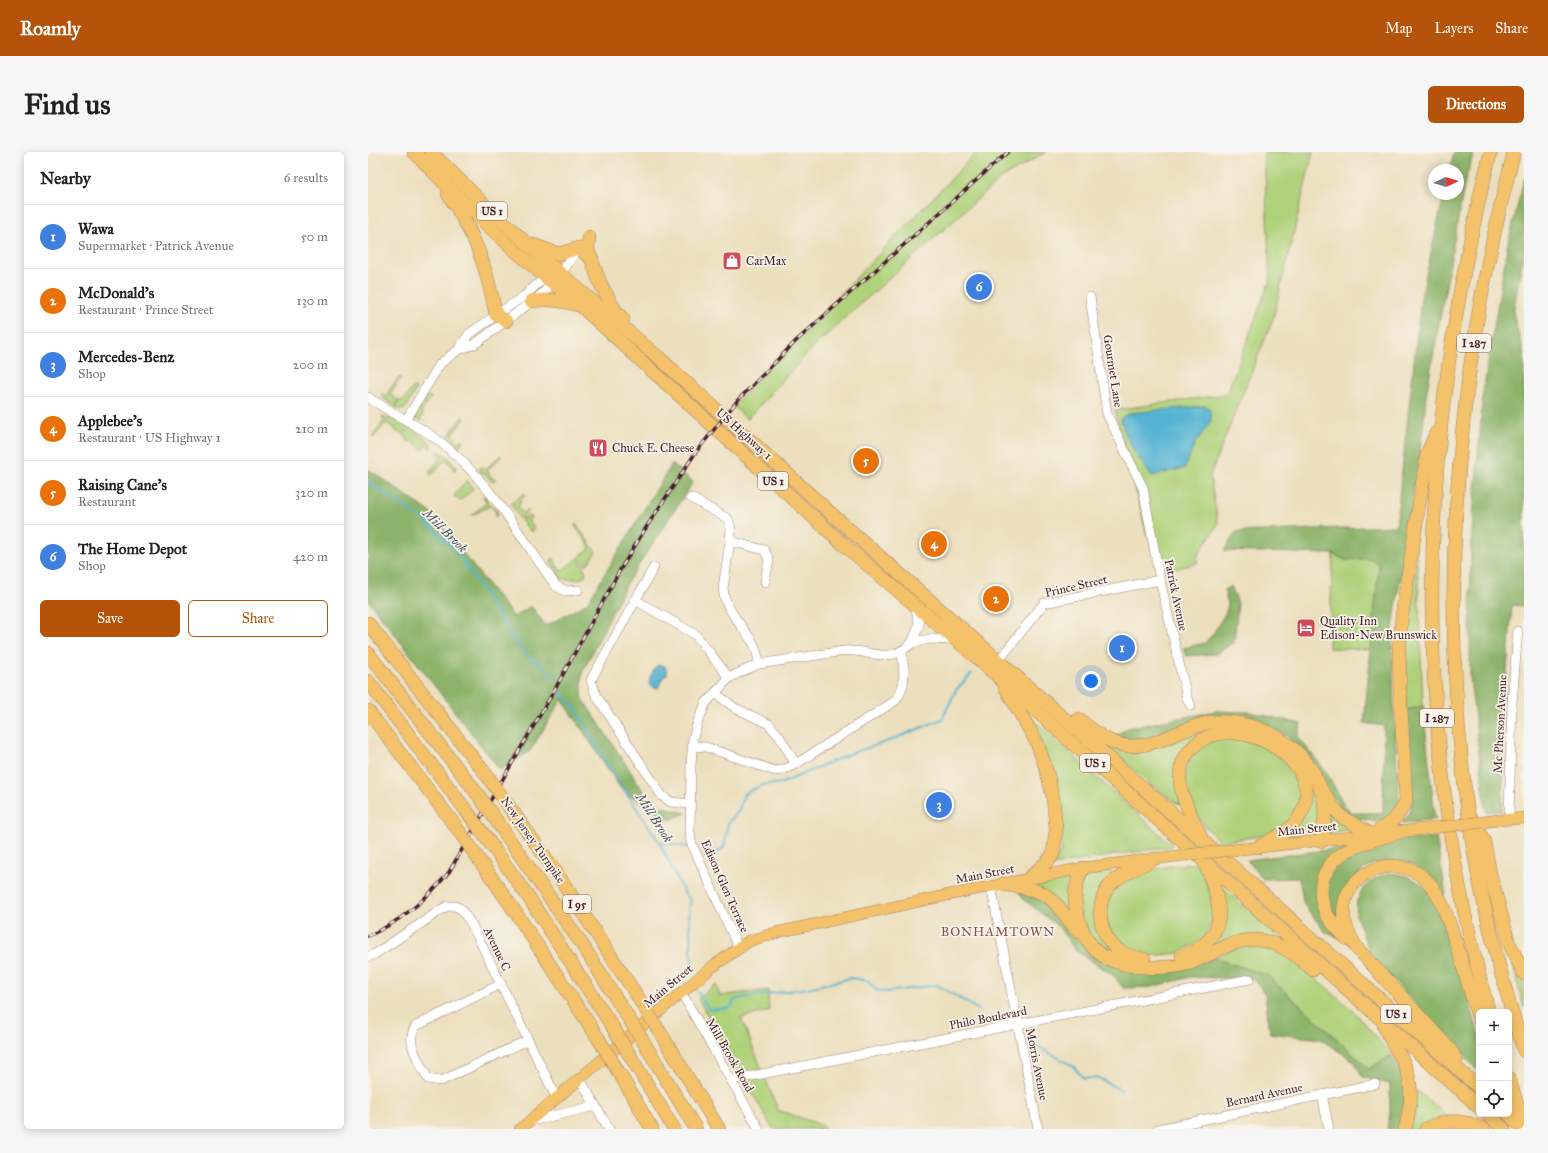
<!DOCTYPE html>
<meta charset="utf-8">
<style>
:root{--surface:#fff;--page:#f6f6f6;--text:#202124;--muted:#757577;--line:#e0e0e0;--accent:#b45309}
body{margin:0;font-family:"IM FELL Great Primer",serif;background:var(--page);color:var(--text)}
.controls{position:absolute;right:12px;bottom:12px;display:grid;overflow:hidden;border-radius:6px;box-shadow:0 2px 10px #0003}
.controls button{width:36px;height:36px;display:grid;place-items:center;padding:0;border:0;border-bottom:1px solid var(--line);background:var(--surface);color:var(--text);font:20px sans-serif}
.compass{position:absolute;left:1060px;top:12px;width:36px;height:36px;border-radius:50%;background:var(--surface);box-shadow:0 2px 10px #0003;rotate:86deg}
.you{position:absolute;left:723px;top:529px;width:14px;height:14px;margin:-10px;border:3px solid #fff;border-radius:50%;background:#1a73e8;box-shadow:0 0 0 6px #1a73e833}
.badge{display:grid;place-items:center;width:26px;height:26px;border-radius:50%;background:var(--accent);color:#fff;font-size:13px;font-weight:700}
.pin{position:absolute;translate:-50% -50%;border:2px solid #fff;box-shadow:0 1px 4px #0006}
.list{margin:0;padding:0;list-style:none}
h2{display:flex;justify-content:space-between;align-items:center;height:52px;margin:0;padding:0 16px;font-size:17px}
h2 small{font-size:13px;font-weight:400;color:var(--muted)}
.list li{display:grid;grid-template-columns:26px 1fr auto;gap:12px;align-items:center;box-sizing:border-box;height:64px;padding:0 16px;border-top:1px solid var(--line)}
.list b{display:block;font-size:15px;white-space:nowrap}
.list p{margin:0;font-size:13px;white-space:nowrap;color:var(--muted)}
.list em{font-size:13px;font-style:normal;color:var(--muted)}
.actions{display:flex;gap:8px;padding:12px 16px}
.actions a{flex:1;padding:9px 0;border:1px solid var(--accent);border-radius:6px;text-align:center;font-size:14px;color:var(--accent)}
.actions .main{background:var(--accent);color:#fff}
.icon{flex:none;width:22px;height:22px;fill:none;stroke:currentColor;stroke-width:2;stroke-linecap:round;stroke-linejoin:round}
.map{position:relative;flex:none;width:1156px;height:977px;overflow:hidden;border-radius:6px}
header{display:flex;align-items:center;gap:24px;box-sizing:border-box;height:56px;padding:0 20px;background:var(--accent);color:#fff}
header strong{font-size:19px}
nav{display:flex;gap:22px;margin-inline-start:auto;font-size:14px}
.intro{display:flex;align-items:center;justify-content:space-between;box-sizing:border-box;height:96px;padding:0 24px}
h1{margin:0;font-size:28px}
.button{padding:10px 18px;border-radius:6px;background:var(--accent);color:#fff;font-size:14px;font-weight:700}
main{display:flex;gap:24px;padding:0 24px}
aside{flex:1;background:var(--surface);border-radius:6px;box-shadow:0 2px 10px #0003}
.map>svg:first-child{display:block}
.green{fill:#afd179;stroke:#7c7852}
.forest{fill:#8bb369;stroke:#6a694a}
.water{fill:#55b4d3;stroke:#506a7f}
.lines{fill:none;stroke-linecap:round;stroke-linejoin:round}
.stream{stroke:#55b4d3;stroke-width:2}
.minor-casing{stroke:#9b7f74;stroke-width:10}
.major-casing{stroke:#9b7f74;stroke-width:12}
.highway-casing{stroke:#9b7f74;stroke-width:14}
.minor{stroke:#fff;stroke-width:9}
.major{stroke:#f3c26a;stroke-width:11}
.highway{stroke:#f3c26a;stroke-width:13}
.rail-casing{stroke:#4a1f2b;stroke-width:3.5}
.rail{stroke:#f7f3e8;stroke-width:2;stroke-dasharray:6;stroke-linecap:butt}
.major-bridge-casing{stroke:#9b7f74;stroke-width:12;stroke-linecap:butt}
.highway-bridge-casing{stroke:#9b7f74;stroke-width:14;stroke-linecap:butt}
.major-bridge{stroke:#f3c26a;stroke-width:11}
.highway-bridge{stroke:#f3c26a;stroke-width:13}
.labels{text-anchor:middle;dominant-baseline:central;stroke-width:3.5;stroke-linejoin:round;paint-order:stroke}
.shield{fill:#f7f3e8;stroke:#7e5f64;stroke-width:1}
.shield-label{font-size:11px;font-weight:bold;fill:#4a1f2b}
.poi-label{font-size:12px;fill:#4a1f2b;stroke:#f7f3e8;text-anchor:start}
.street-label{font-size:12px;fill:#4a1f2b;stroke:#f7f3e8}
.water-label{font-size:13px;font-style:italic;fill:#4e5366;stroke:#f7f3e8}
.neighbourhood-label{font-size:13px;letter-spacing:1px;fill:#845153;stroke:#f7f3e8}
</style>
<header>
<strong>Roamly</strong>
<nav><a>Map</a><a>Layers</a><a>Share</a></nav>
</header>
<div class="intro"><h1>Find us</h1><a class="button">Directions</a></div>
<main>
<aside>
<h2>Nearby<small>6 results</small></h2>
<ul class="list">
<li><span class="badge" style="background:#3f7fe0">1</span><div><b>Wawa</b><p>Supermarket · Patrick Avenue</p></div><em>50 m</em></li>
<li><span class="badge" style="background:#e8710a">2</span><div><b>McDonald's</b><p>Restaurant · Prince Street</p></div><em>130 m</em></li>
<li><span class="badge" style="background:#3f7fe0">3</span><div><b>Mercedes-Benz</b><p>Shop</p></div><em>200 m</em></li>
<li><span class="badge" style="background:#e8710a">4</span><div><b>Applebee's</b><p>Restaurant · US Highway 1</p></div><em>210 m</em></li>
<li><span class="badge" style="background:#e8710a">5</span><div><b>Raising Cane's</b><p>Restaurant</p></div><em>320 m</em></li>
<li><span class="badge" style="background:#3f7fe0">6</span><div><b>The Home Depot</b><p>Shop</p></div><em>420 m</em></li>
</ul>
<div class="actions"><a class="main">Save</a><a>Share</a></div>
</aside>
<div class="map">
<svg width="1156" height="977" viewBox="0 0 1156 977">
<rect width="100%" height="100%" fill="#f7f3e8"/>
<filter id="ink" filterUnits="userSpaceOnUse"><feTurbulence type="fractalNoise" baseFrequency=".025" numOctaves="2"/><feDisplacementMap in="SourceGraphic" scale="8" xChannelSelector="R" yChannelSelector="G"/><feConvolveMatrix kernelMatrix="1 2 1 2 8 2 1 2 1" color-interpolation-filters="sRGB"/></filter>
<filter id="wash" filterUnits="userSpaceOnUse"><feTurbulence type="fractalNoise" baseFrequency=".012" numOctaves="4" result="noise"/><feDisplacementMap in="SourceGraphic" scale="16" xChannelSelector="R" yChannelSelector="G"/><feGaussianBlur stdDeviation="0.9" result="paint"/><feColorMatrix in="noise" values="0 0 0 0 0 0 0 0 0 0 0 0 0 0 0 0 0 1.4 0 .05"/><feComposite in="paint" operator="in"/></filter>
<g filter="url(#wash)">
<rect width="100%" height="100%" fill="#ecdfbd"/>
<g class="green">
<polygon points="609,0 678,0 632,27 447,193 379,267 365,254"/>
<polygon points="896,0 945,0 905,167 842,323 850,372 830,403 829,411 796,420 786,382 779,384 747,258 859,242 902,128"/>
<polygon points="31,225 33,226 22,242 29,248 31,247 27,254 15,246 16,245 13,242 18,243"/>
<polygon points="45,235 48,237 37,257 33,258 27,255 33,248 35,249"/>
<polygon points="58,243 63,245 53,260 55,262 52,269 46,265 46,263"/>
<polygon points="14,264 20,267 23,266 40,275 35,282 27,279 27,276 18,271 5,286 4,284 16,268"/>
<polygon points="94,265 97,267 84,282 85,284 91,290 94,288 95,289 90,296 79,286"/>
<polygon points="42,276 62,290 63,297 58,293 54,298 45,289 41,290 36,283"/>
<polygon points="71,300 78,303 89,316 86,319 85,315 78,308 73,311 74,312 64,323 61,321 73,305 69,301"/>
<polygon points="132,303 133,305 119,318 124,326 128,327 124,330 116,321 113,321 111,317 113,314 117,318"/>
<polygon points="99,328 105,337 92,349 86,344"/>
<polygon points="156,341 158,343 151,349 153,350 150,355 155,361 160,358 160,360 152,367 143,352"/>
<polygon points="118,344 118,347 131,362 128,365 128,360 122,354 104,363 119,350 115,345"/>
<polygon points="160,364 164,365 160,368 167,377 163,380 153,368"/>
<polygon points="208,372 228,400 218,414 211,405 222,397 221,394 207,374"/>
<polygon points="965,402 977,408 1002,406 1011,412 1003,498 961,496"/>
<polygon points="1049,404 1055,554 1038,558 1036,482"/>
<polygon points="186,406 190,416 194,418 210,406 218,420 216,425 212,427 192,427 190,420 182,409"/>
<polygon points="660,563 805,694 684,713 693,699 694,677 686,621"/>
<polygon points="842,577 816,598 812,653 784,634 734,589 793,594"/>
<path d="M862,584L901,596L930,623L934,648L920,673L899,683L852,690C831,669 809,646 820,613C823,606 826,598 833,593C840,588 854,587 862,584Z"/>
<polygon points="935,613 952,649 949,682 911,686 935,665"/>
<polygon points="960,660 984,677 960,681"/>
<polygon points="828,711 837,723 847,763 836,786 811,801 781,804 765,801 745,786 737,766 740,745 744,735 766,723 796,715"/>
<polygon points="755,718 726,759 746,803 727,791 713,766 711,738 717,724"/>
<polygon points="706,726 708,772 667,733"/>
<polygon points="853,734 919,792 897,786 834,801 854,775 857,748"/>
<polygon points="880,791 905,797 925,806 983,857 1024,903 1001,917 900,824 846,806"/>
<polygon points="1140,797 1156,829 1156,856"/>
<polygon points="348,832 352,844 400,838 401,859 373,866 410,958 456,974 456,977 405,977 330,847"/>
<polygon points="1048,938 1080,964 1062,969 1051,977 1041,977"/>
</g>
<g class="forest">
<polygon points="1086,0 1106,0 1097,29 1059,238 1049,329 1047,330 1024,481 1026,559 1031,648 1023,664 1009,670 983,665 973,657 938,607 918,583 896,572 866,566 773,590 743,586 760,576 848,559 882,560 933,572 930,585 956,617 977,654 985,661 1015,661 1016,574 996,571 1011,412 1002,406 977,408 965,402 856,399 868,380 1028,374 1053,146 1076,42 1090,42 1090,18 1082,18"/>
<polygon points="1156,27 1156,98 1145,161 1156,202 1156,454 1144,453 1137,546 1134,659 1118,660 1102,525 1103,392 1115,241 1139,96"/>
<polygon points="304,312 325,330 260,429 214,521 214,546 284,652 318,661 302,668 254,638 194,547 162,599 132,618 0,448 0,317 62,360 146,465 163,454 178,474 219,451"/>
<polygon points="863,434 870,451 866,490 848,502 818,504 815,496 837,491 845,482 858,460 860,452 856,438"/>
<polygon points="1055,554 1067,667 1034,671 1041,661 1045,645 1038,558"/>
<path d="M1068,685L1078,742L1075,744C1056,722 1043,701 1010,711C1004,712 995,716 992,722C983,736 978,754 971,770L964,760L957,743L959,729L972,708L1014,690Z"/>
<polygon points="981,695 948,729 972,786 958,781 936,753 931,726 895,727 879,708"/>
<polygon points="1021,721 1036,723 1049,729 1060,739 1073,760 1084,786 1111,884 1111,920 1003,804 988,763 989,749 996,735 1007,726"/>
<polygon points="651,740 676,749 735,810 772,819 846,806 900,824 1001,917 1024,903 1039,930 1033,977 1019,977 1022,961 1022,932 994,925 986,909 952,887 902,881 897,842 886,827 823,825 783,835 755,836 746,824 707,798 691,775 655,747"/>
</g>
<g class="water">
<path d="M836,254L840,255L842,259L843,269L827,291L817,316L784,324C773,311 755,283 753,266L761,261Z"/>
<polygon points="292,513 297,514 299,522 294,527 290,536 285,536 281,532 282,525 288,514"/>
</g>
<g class="lines">
<g class="stream">
<polyline points="0,330 59,370 88,399 156,501 182,520 186,528"/>
<polyline points="191,538 208,557 242,616 291,690 316,740 323,749 321,757 324,819"/>
<polyline points="291,690 320,695"/>
<polyline points="335,701 345,702 356,696 360,671 371,658 376,642 394,633 414,631 484,601 521,589 574,567 588,538 604,521"/>
<polyline points="329,839 341,858 362,856 367,847 440,836 483,826 500,829 508,838 519,840 569,833 611,858"/>
<polyline points="664,891 705,914 716,927 729,925 753,938"/>
</g>
</g>
</g>
<g filter="url(#ink)">
<g class="lines">
<g class="minor-casing">
<g id="minor">
<polyline points="722,145 739,262 775,336 792,428 819,546 823,554"/>
<polyline points="90,198 101,182 156,144 182,121"/>
<path d="M0,245C21,260 46,271 67,286C119,324 151,383 188,434L197,439L210,438"/>
<polyline points="38,268 72,212 90,198 107,192 175,141 193,122 210,96"/>
<path d="M323,346L360,367L363,376L362,389L355,436C357,459 374,472 385,491C389,497 390,505 391,512"/>
<polyline points="362,389 396,398 401,407 397,430"/>
<polyline points="286,415 223,528 228,543 294,644 303,650 322,652"/>
<polyline points="267,448 328,483 361,526"/>
<polyline points="547,453 551,473 544,491 561,487 587,488"/>
<polyline points="628,512 676,451 792,428"/>
<polyline points="347,541 367,556 401,572 411,584 428,612"/>
<path d="M324,594L338,595L407,619L415,618L428,612L527,549C539,535 536,517 534,500"/>
<polyline points="1141,667 1144,550 1150,479"/>
<polyline points="623,734 670,977"/>
<path d="M370,795L323,690L322,679L323,613L325,586L330,569L338,551L361,526L373,520L391,512L476,499C504,497 519,514 544,491"/>
<polyline points="0,805 7,802 79,754 87,754 93,757 104,773 189,947"/>
<path d="M133,832L48,874C36,891 52,910 60,927L73,929L160,888"/>
<polyline points="313,840 391,977"/>
<polyline points="212,927 241,977"/>
<polyline points="363,928 882,827"/>
<polyline points="954,943 961,977"/>
<polyline points="163,969 227,954"/>
<polyline points="790,977 1007,932"/>
</g>
</g>
<g class="major-casing">
<g id="major">
<polyline points="1131,668 1156,666"/>
<polyline points="865,698 1056,677"/>
<polyline points="152,977 344,815 381,789 411,780 580,743 715,716 817,703"/>
</g>
</g>
<g class="highway-casing">
<g id="highway">
<path d="M46,0C98,55 155,108 214,155L475,392L609,506L1111,955"/>
<polyline points="63,0 125,61 193,122 289,204 467,365 858,709 1111,936"/>
<path d="M1146,0C1087,220 1069,451 1102,676C1113,751 1133,826 1156,899"/>
<path d="M80,42C108,84 118,113 128,163L138,169"/>
<polyline points="221,85 220,98 232,131 247,158 255,167"/>
<polyline points="166,93 191,102 210,96 224,107"/>
<path d="M163,149C179,147 193,148 209,153"/>
<polyline points="0,471 117,621"/>
<polyline points="0,501 108,640"/>
<polyline points="0,529 97,657"/>
<polyline points="637,535 669,591 679,620 685,646 688,677 685,702 681,708 661,726"/>
<polyline points="0,559 86,672"/>
<path d="M711,567C727,580 742,594 764,594C793,594 817,573 845,570C889,567 936,592 952,635C959,652 957,670 954,689"/>
<polyline points="952,635 965,655 974,665 1005,683 1029,665 1038,650 1032,537 1031,497 1034,463 1059,302 1068,281"/>
<polyline points="142,656 186,717 273,850"/>
<polyline points="1104,667 1116,689 1122,721 1141,791 1156,822"/>
<polyline points="132,674 215,794 258,862"/>
<path d="M833,685C825,666 812,646 812,625C812,613 817,602 827,593C870,555 965,614 931,665C922,680 905,687 890,695"/>
<polyline points="122,691 161,746 244,874"/>
<polyline points="112,709 150,764 230,886"/>
<path d="M715,716C704,737 705,755 714,777C718,788 727,801 739,806C760,817 799,818 822,811C842,804 862,788 884,788C908,787 928,803 945,818"/>
<path d="M634,732C651,735 672,736 685,749C695,759 702,771 711,780"/>
<path d="M979,787C972,779 963,771 958,761C954,752 952,741 954,731C961,696 1002,690 1031,680"/>
<path d="M814,804C865,786 853,751 837,711"/>
<path d="M776,807C769,806 760,804 753,800C731,786 725,752 743,732C754,721 772,715 786,707"/>
<path d="M1121,860C1055,626 1048,380 1092,141C1101,94 1110,46 1123,0"/>
<path d="M1016,874C1020,886 1028,896 1034,907C1046,931 1044,952 1037,977"/>
<polyline points="293,882 351,977"/>
<polyline points="278,894 328,977"/>
<polyline points="264,907 306,977"/>
<path d="M1088,908L1084,900L988,795C983,786 978,778 976,767C970,719 1032,696 1062,732C1074,747 1079,765 1085,782C1094,810 1102,839 1111,867"/>
<polyline points="250,919 284,977"/>
<polyline points="1141,926 1156,974"/>
<polyline points="1119,962 1136,977"/>
<polyline points="1140,962 1156,977"/>
<path d="M1058,977C1077,966 1097,968 1116,977"/>
</g>
</g>
<use href="#minor" class="minor"/>
<use href="#major" class="major"/>
<use href="#highway" class="highway"/>
<g class="rail-casing">
<path id="rail" d="M0,784C32,770 59,747 81,720L187,537L252,418L279,374L328,300L369,249L428,189L640,0"/>
</g>
<use href="#rail" class="rail"/>
<g class="major-bridge-casing">
<g id="major-bridge">
<polyline points="1056,677 1131,668"/>
<polyline points="817,703 865,698"/>
</g>
</g>
<g class="highway-bridge-casing">
<g id="highway-bridge">
<polyline points="117,621 142,656"/>
<polyline points="108,640 132,674"/>
<polyline points="97,657 122,691"/>
<polyline points="86,672 112,709"/>
<polyline points="273,850 293,882"/>
<polyline points="258,862 278,894"/>
<polyline points="244,874 264,907"/>
<polyline points="230,886 250,919"/>
</g>
</g>
<use href="#major-bridge" class="major-bridge"/>
<use href="#highway-bridge" class="highway-bridge"/>
</g>
</g>
<defs>
<g id="shop-square" transform="scale(1)"><rect x="-9" y="-9" width="18" height="18" rx="4" fill="#d1495b" stroke="#f7f3e8"/><path d="M-5-2.5h2.3a2.7 3.5 0 0 1 5.4 0H5L5.5 6h-11ZM-1.5-2.5h3a1.5 2.3 0 0 0-3 0Z" fill="#fff"/></g>
<g id="restaurant-square" transform="scale(1)"><rect x="-9" y="-9" width="18" height="18" rx="4" fill="#d1495b" stroke="#f7f3e8"/><path d="M-5-6h1v4h1v-4h1v4h1v-4h1v5L-1.5 .5V6h-2V.5L-5-1ZM5-6V6H3V1.5H1.5Q1.5-4 5-6Z" fill="#fff"/></g>
<g id="hotel-square" transform="scale(1)"><rect x="-9" y="-9" width="18" height="18" rx="4" fill="#d1495b" stroke="#f7f3e8"/><path d="M-6-4.5h1.5V1H6V5H4.5V3h-9V5H-6ZM-4 0a1.8 1.8 0 1 1 3.6 0ZM.5 0V-2.5h3Q6-2.5 6 0Z" fill="#fff"/></g>
</defs>
<g fill-rule="evenodd">
<use href="#shop-square" x="364" y="109"/>
<use href="#restaurant-square" x="230" y="296"/>
<use href="#hotel-square" x="938" y="476"/>
</g>
<g class="labels">
<g class="shield">
<rect x="109" y="50" width="30" height="18" rx="3"/>
<rect x="1089" y="182" width="34" height="18" rx="3"/>
<rect x="390" y="320" width="30" height="18" rx="3"/>
<rect x="1052" y="557" width="34" height="18" rx="3"/>
<rect x="712" y="602" width="30" height="18" rx="3"/>
<rect x="195" y="743" width="28" height="18" rx="3"/>
<rect x="1013" y="853" width="30" height="18" rx="3"/>
</g>
<g class="shield-label">
<text x="124" y="59">US 1</text>
<text x="1106" y="191">I 287</text>
<text x="405" y="329">US 1</text>
<text x="1069" y="566">I 287</text>
<text x="727" y="611">US 1</text>
<text x="209" y="752">I 95</text>
<text x="1028" y="862">US 1</text>
</g>
<g class="poi-label">
<text x="378" y="109">CarMax</text>
<text x="244" y="296">Chuck E. Cheese</text>
<text x="952" y="469">Quality Inn<tspan x="952" dy="14">Edison-New Brunswick</tspan></text>
</g>
<g class="street-label">
<text transform="translate(745 219) rotate(81)">Gourmet Lane</text>
<text transform="translate(376 282) rotate(42)">US Highway 1</text>
<text transform="translate(708 434) rotate(-13)">Prince Street</text>
<text transform="translate(808 443) rotate(78)">Patrick Avenue</text>
<text transform="translate(1132 572) rotate(-87)">Mc Pherson Avenue</text>
<text transform="translate(939 677) rotate(-6)">Main Street</text>
<text transform="translate(165 688) rotate(55)">New Jersey Turnpike</text>
<text transform="translate(617 722) rotate(-11)">Main Street</text>
<text transform="translate(357 734) rotate(66)">Edison Glen Terrace</text>
<text transform="translate(129 797) rotate(64)">Avenue C</text>
<text transform="translate(300 834) rotate(-40)">Main Street</text>
<text transform="translate(620 866) rotate(-11)">Philo Boulevard</text>
<text transform="translate(362 903) rotate(60)">Mill Brook Road</text>
<text transform="translate(669 912) rotate(79)">Morris Avenue</text>
<text transform="translate(896 943) rotate(-12)">Bernard Avenue</text>
</g>
<g class="water-label">
<text transform="translate(77 379) rotate(45)">Mill Brook</text>
<text transform="translate(286 666) rotate(57)">Mill Brook</text>
</g>
<g class="neighbourhood-label">
<text x="630" y="780">BONHAMTOWN</text>
</g>
</g>
</svg>
<div class="controls">
<button>+</button>
<button>−</button>
<button><svg class="icon" aria-label="locate" viewBox="0 0 24 24"><circle cx="12" cy="12" r="6"/><path d="M12 2v4M12 18v4M2 12h4M18 12h4"/></svg></button>
</div>
<svg class="compass" viewBox="-18 -18 36 36"><path d="M0-13l5 13h-10z" fill="#e53935"/><path d="M0 13l5-13h-10z" fill="#757577"/></svg>
<div class="you"></div>
<div class="pin badge" style="left:754px;top:496px;background:#3f7fe0">1</div>
<div class="pin badge" style="left:628px;top:447px;background:#e8710a">2</div>
<div class="pin badge" style="left:571px;top:653px;background:#3f7fe0">3</div>
<div class="pin badge" style="left:566px;top:392px;background:#e8710a">4</div>
<div class="pin badge" style="left:498px;top:309px;background:#e8710a">5</div>
<div class="pin badge" style="left:611px;top:135px;background:#3f7fe0">6</div>
</div>
</main>
